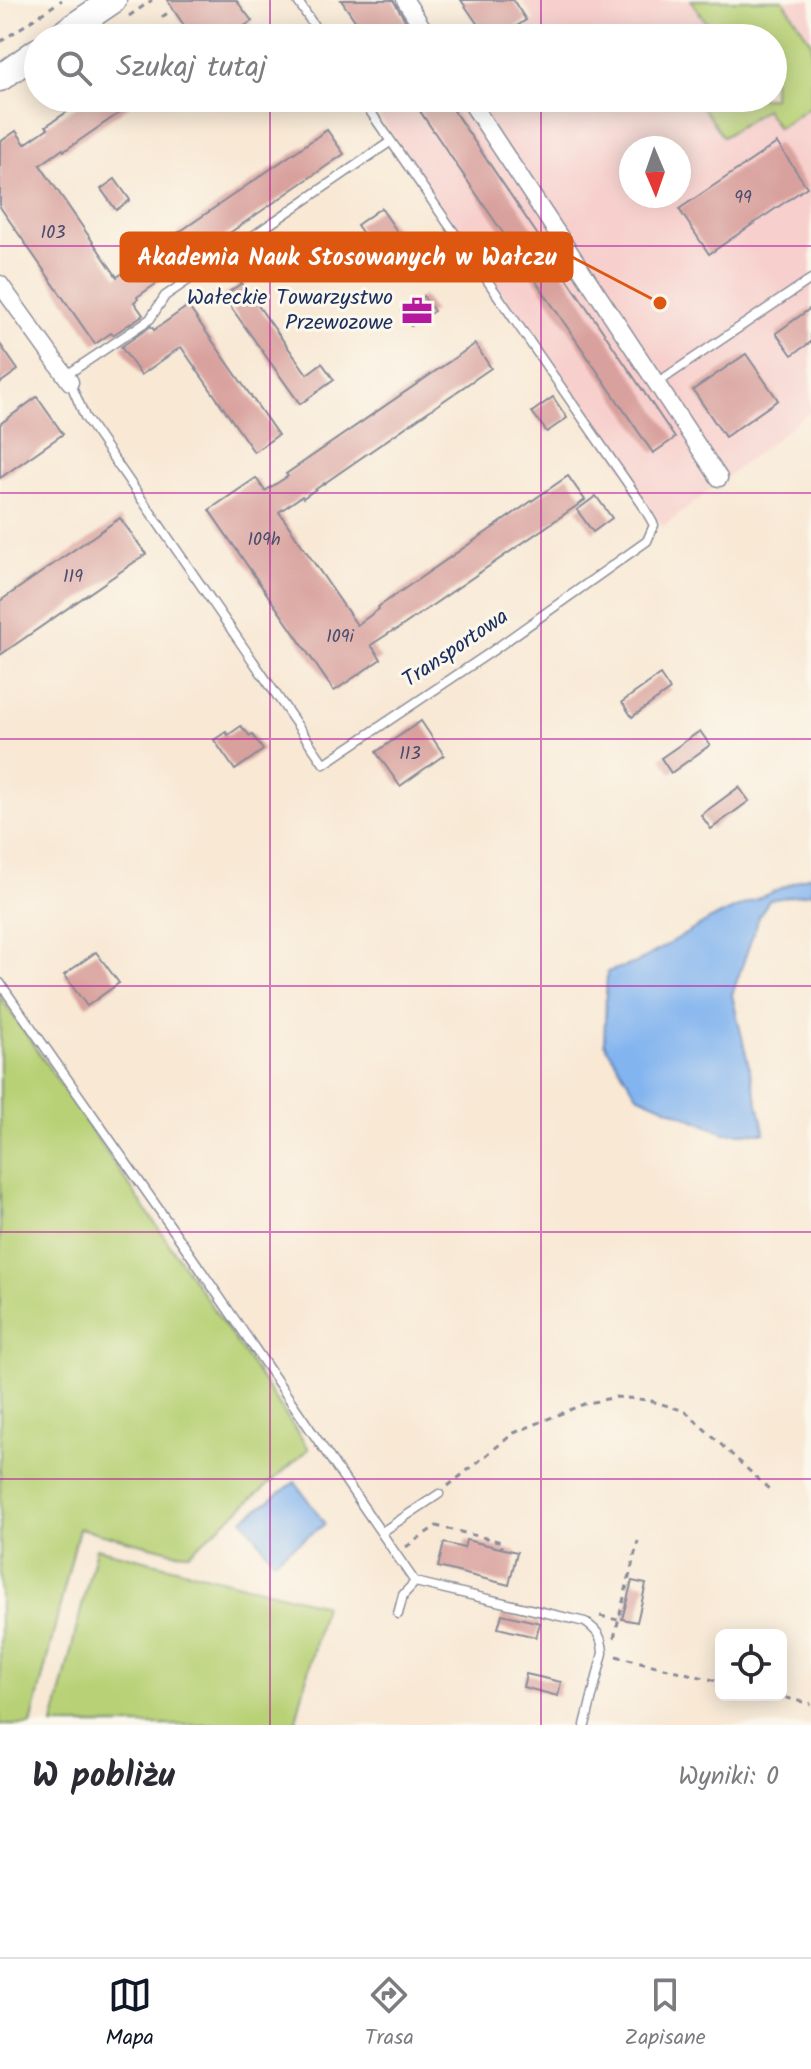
<!DOCTYPE html>
<html lang="pl">
<meta charset="utf-8">
<style>
:root{--surface:#fff;--page:#f7f7f7;--text:#2b2b33;--muted:#7c7c81;--line:#e1e1e2;--accent:#111827}
body{margin:0;font-family:Kalam,sans-serif;background:var(--page);color:var(--text)}
.controls{position:absolute;right:24px;bottom:24px;display:grid;overflow:hidden;border-radius:12px;box-shadow:0 4px 20px #0003}
.controls button{width:72px;height:72px;display:grid;place-items:center;padding:0;border:0;border-bottom:2px solid var(--line);background:var(--surface);color:var(--text);font:40px sans-serif}
.compass{position:absolute;left:619px;top:136px;width:72px;height:72px;border-radius:50%;background:var(--surface);box-shadow:0 4px 20px #0003;rotate:178deg}
.list{margin:0;padding:0;list-style:none}
h2{display:flex;justify-content:space-between;align-items:center;height:104px;margin:0;padding:0 32px;font-size:34px}
h2 small{font-size:26px;font-weight:400;color:var(--muted)}
.icon{flex:none;width:44px;height:44px;fill:none;stroke:currentColor;stroke-width:2;stroke-linecap:round;stroke-linejoin:round}
.map{position:relative;flex:none;width:811px;height:1725px;overflow:hidden}
.search{position:absolute;background:var(--surface);box-shadow:0 4px 20px #0003;left:24px;right:24px;top:24px;height:88px;display:flex;align-items:center;gap:20px;box-sizing:border-box;padding:0 28px;border-radius:44px;color:var(--muted);font-size:30px}
.sheet{height:232px;background:var(--surface)}
nav{display:flex;justify-content:space-around;align-items:center;box-sizing:border-box;height:112px;border-top:2px solid var(--line);background:var(--surface);font-size:22px;color:var(--muted)}
nav a{display:grid;justify-items:center;gap:4px}
nav .on{color:var(--accent)}
.map>svg:first-child{display:block}
.built{fill:#f7d0cd;fill-rule:evenodd}
.grass{fill:#b8d176;stroke:#6a806a;stroke-width:2}
.water{fill:#82b4ef;stroke:#4e72a6;stroke-width:2}
.building{fill:#d9a19d}
.lines{fill:none;stroke-linecap:round;stroke-linejoin:round}
.lane-casing{stroke:#8a8c99;stroke-width:11}
.street-casing{stroke:#8a8c99;stroke-width:19}
.primary-casing{stroke:#8a8c99;stroke-width:29}
.path{stroke:#8a8c99;stroke-width:3;stroke-dasharray:6 6;stroke-linecap:butt}
.lane{stroke:#fff;stroke-width:8}
.street{stroke:#fff;stroke-width:16}
.primary{stroke:#fff;stroke-width:26}
.grid{fill:none;stroke:#b5179e;stroke-width:2;stroke-opacity:0.55}
.labels{text-anchor:middle;dominant-baseline:central;stroke-width:6;stroke-linejoin:round;paint-order:stroke}
.number-label{font-size:18px;fill:#4a4c6e}
.poi-label{font-size:22px;fill:#1b2f5e;stroke:#fbf7ec;text-anchor:end}
.street-label{font-size:22px;fill:#1b2f5e;stroke:#fbf7ec}
.leader{fill:none;stroke:#de5710;stroke-width:3}
.callout-dot{fill:#de5710;stroke:#fbf7ec;stroke-width:3}
.callout{fill:#de5710;stroke:#de5710;stroke-width:3}
.callout-label{font-size:24px;text-anchor:middle;font-weight:bold;fill:#fff}
</style>
<div class="map">
<svg width="811" height="1725" viewBox="0 0 811 1725">
<rect width="100%" height="100%" fill="#fbf7ec"/>
<filter id="ink" filterUnits="userSpaceOnUse"><feTurbulence type="fractalNoise" baseFrequency=".0125" numOctaves="2"/><feDisplacementMap in="SourceGraphic" scale="16" xChannelSelector="R" yChannelSelector="G"/><feConvolveMatrix kernelMatrix="1 2 1 2 8 2 1 2 1" color-interpolation-filters="sRGB"/></filter>
<filter id="wash" filterUnits="userSpaceOnUse"><feTurbulence type="fractalNoise" baseFrequency=".006" numOctaves="4" result="noise"/><feDisplacementMap in="SourceGraphic" scale="32" xChannelSelector="R" yChannelSelector="G"/><feGaussianBlur stdDeviation="1.8" result="paint"/><feColorMatrix in="noise" values="0 0 0 0 0 0 0 0 0 0 0 0 0 0 0 0 0 1.4 0 .05"/><feComposite in="paint" operator="in"/></filter>
<g filter="url(#wash)">
<rect width="100%" height="100%" fill="#f8e8d4"/>
<path class="built" d="M522,0H811V411L663,527L367,98H773V38H508L535,20ZM631,148H679V196H631Z"/>
<g class="grass">
<polygon points="691,0 783,0 811,42 811,106 778,128 765,109 723,137 696,98 773,98 773,38 717,38"/>
<polygon points="0,996 309,1449 189,1553 174,1552 79,1528 31,1725 0,1725"/>
<polygon points="96,1548 324,1605 295,1725 53,1725"/>
</g>
<g class="water">
<polygon points="811,875 811,893 769,900 759,917 732,995 765,1133 724,1133 637,1095 604,1043 607,972 636,963 711,919"/>
<polygon points="295,1482 325,1524 273,1560 243,1519"/>
</g>
<g id="blocks">
<g class="building">
<polygon points="167,0 236,0 252,21 227,38 175,38 187,30"/>
<polygon points="341,0 393,0 416,38 367,38"/>
<polygon points="461,0 513,0 526,20 499,38 487,38"/>
<polygon points="88,98 141,98 64,151 63,149 40,165 117,277 140,261 139,260 327,130 344,154 137,297 138,299 134,302 143,315 113,335 111,333 95,344 0,207 0,142 16,131 25,144 48,128 46,126"/>
<polygon points="411,98 445,98 675,438 653,453"/>
<polygon points="777,143 807,187 709,254 679,209"/>
<polygon points="115,179 130,200 116,210 101,189"/>
<polygon points="381,208 416,259 392,276 357,225"/>
<polygon points="242,283 307,374 322,363 334,380 300,404 223,296"/>
<polygon points="423,296 434,311 411,326 401,311"/>
<polygon points="188,306 278,435 254,452 181,347 141,375 121,347 151,326 154,330"/>
<polygon points="811,308 811,342 792,355 776,333"/>
<polygon points="0,344 18,370 0,383"/>
<polygon points="475,344 491,368 303,498 302,496 279,512 357,625 379,609 378,607 568,476 585,500 395,631 394,630 371,645 381,659 334,691 209,510 256,478 265,491 288,476 286,474"/>
<polygon points="746,354 778,400 725,437 693,390"/>
<polygon points="37,397 63,434 0,478 0,424"/>
<polygon points="553,397 567,418 547,432 532,412"/>
<polygon points="596,496 612,518 593,532 577,510"/>
<polygon points="120,518 146,554 0,655 0,601"/>
<polygon points="660,675 670,690 632,717 622,702"/>
<polygon points="421,721 444,755 400,786 376,752"/>
<polygon points="241,726 250,736 252,734 263,750 235,770 214,740 226,732 228,735"/>
<polygon points="700,731 710,745 671,773 661,758"/>
<polygon points="739,787 749,801 711,829 701,815"/>
<polygon points="96,952 119,983 87,1006 64,975"/>
<polygon points="466,1540 517,1552 509,1585 438,1567 444,1543 464,1548"/>
<polygon points="632,1581 646,1584 637,1622 622,1619"/>
<polygon points="502,1614 540,1623 536,1637 498,1628"/>
<polygon points="526,1674 561,1682 558,1696 523,1687"/>
</g>
</g>
</g>
<g filter="url(#ink)">
<use href="#blocks" fill-opacity="0" stroke="#8a8c99" stroke-width="2"/>
<g class="lines">
<g class="lane-casing">
<g id="lane">
<polyline points="297,0 322,38"/>
<polyline points="65,376 150,319 165,296 390,142"/>
<polyline points="70,382 85,417 324,764 488,654 647,541 654,525 642,504 361,98"/>
<polyline points="657,383 811,279"/>
<path d="M0,983L181,1241L415,1582L585,1622C598,1631 602,1637 603,1653L585,1725"/>
<polyline points="382,1532 439,1494"/>
<polyline points="398,1614 403,1595 415,1582"/>
</g>
</g>
<g class="street-casing">
<g id="street">
<polyline points="405,0 429,38"/>
<polyline points="468,98 719,478"/>
<polyline points="0,284 70,382"/>
</g>
</g>
<g class="primary-casing">
<g id="primary">
<polyline points="57,38 113,0"/>
<polyline points="0,78 38,51"/>
</g>
</g>
<g class="path">
<polyline points="129,16 152,0"/>
<polyline points="162,17 173,9"/>
<polyline points="333,30 339,38"/>
<polyline points="0,42 62,0"/>
<polyline points="448,1486 514,1433 584,1404 616,1397 648,1400 685,1411 770,1490"/>
<polyline points="406,1547 436,1526 502,1542 501,1548"/>
<polyline points="600,1616 618,1620"/>
<polyline points="614,1638 638,1541"/>
<polyline points="616,1656 721,1682"/>
<polyline points="774,1695 811,1704"/>
</g>
<use href="#lane" class="lane"/>
<use href="#street" class="street"/>
<use href="#primary" class="primary"/>
</g>
</g>
<path class="grid" d="M270,0V38M541,0V38M270,98V1725M541,98V1725M0,246H811M0,493H811M0,739H811M0,986H811M0,1232H811M0,1479H811"/>
<defs>
<g id="office-bare" transform="scale(2.4)"><path d="M-6-3h4V-5.5h4V-3h4V5H-6ZM-1-4.5V-3h2v-1.5ZM-6 0V1H6V0Z" fill="#b5179e" stroke="#fbf7ec" stroke-width="2.5" paint-order="stroke"/></g>
</defs>
<g fill-rule="evenodd">
<use href="#office-bare" x="417" y="311"/>
</g>
<g class="labels">
<g class="number-label">
<text x="743" y="198">99</text>
<text x="53" y="233">103</text>
<text x="264" y="540">109h</text>
<text x="73" y="577">119</text>
<text x="340" y="637">109i</text>
<text x="410" y="754">113</text>
</g>
<g class="poi-label">
<text x="393" y="298">Wałeckie Towarzystwo<tspan x="393" dy="25">Przewozowe</tspan></text>
</g>
<g class="street-label">
<text transform="translate(456 649) rotate(-34)">Transportowa</text>
</g>
</g>
<path class="leader" d="M660 303L572 257"/>
<circle class="callout-dot" cx="660" cy="303" r="8"/>
<rect class="callout" x="121" y="233" width="451" height="48" rx="8"/>
<g class="callout-label">
<text x="347" y="265">Akademia Nauk Stosowanych w Wałczu</text>
</g>
</svg>
<div class="controls">
<button><svg class="icon" aria-label="locate" viewBox="0 0 24 24"><circle cx="12" cy="12" r="6"/><path d="M12 2v4M12 18v4M2 12h4M18 12h4"/></svg></button>
</div>
<svg class="compass" viewBox="-18 -18 36 36"><path d="M0-13l5 13h-10z" fill="#e53935"/><path d="M0 13l5-13h-10z" fill="#7c7c81"/></svg>
<div class="search"><svg class="icon" aria-label="search" viewBox="0 0 24 24"><circle cx="10" cy="10" r="6"/><path d="M15 15l6 6"/></svg>Szukaj tutaj</div>
</div>
<section class="sheet">
<h2>W pobliżu<small>Wyniki: 0</small></h2>
<ul class="list">
</ul>
</section>
<nav>
<a class="on"><svg class="icon" aria-label="map" viewBox="0 0 24 24"><path d="M3 6l6-2 6 2 6-2v14l-6 2-6-2-6 2zM9 4v14M15 6v14"/></svg>Mapa</a>
<a><svg class="icon" aria-label="directions" viewBox="0 0 24 24"><path d="M12 3l9 9-9 9-9-9zM9 14v-3h6M13 9l2 2-2 2"/></svg>Trasa</a>
<a><svg class="icon" aria-label="saved" viewBox="0 0 24 24"><path d="M7 4h10v16l-5-4-5 4z"/></svg>Zapisane</a>
</nav>
